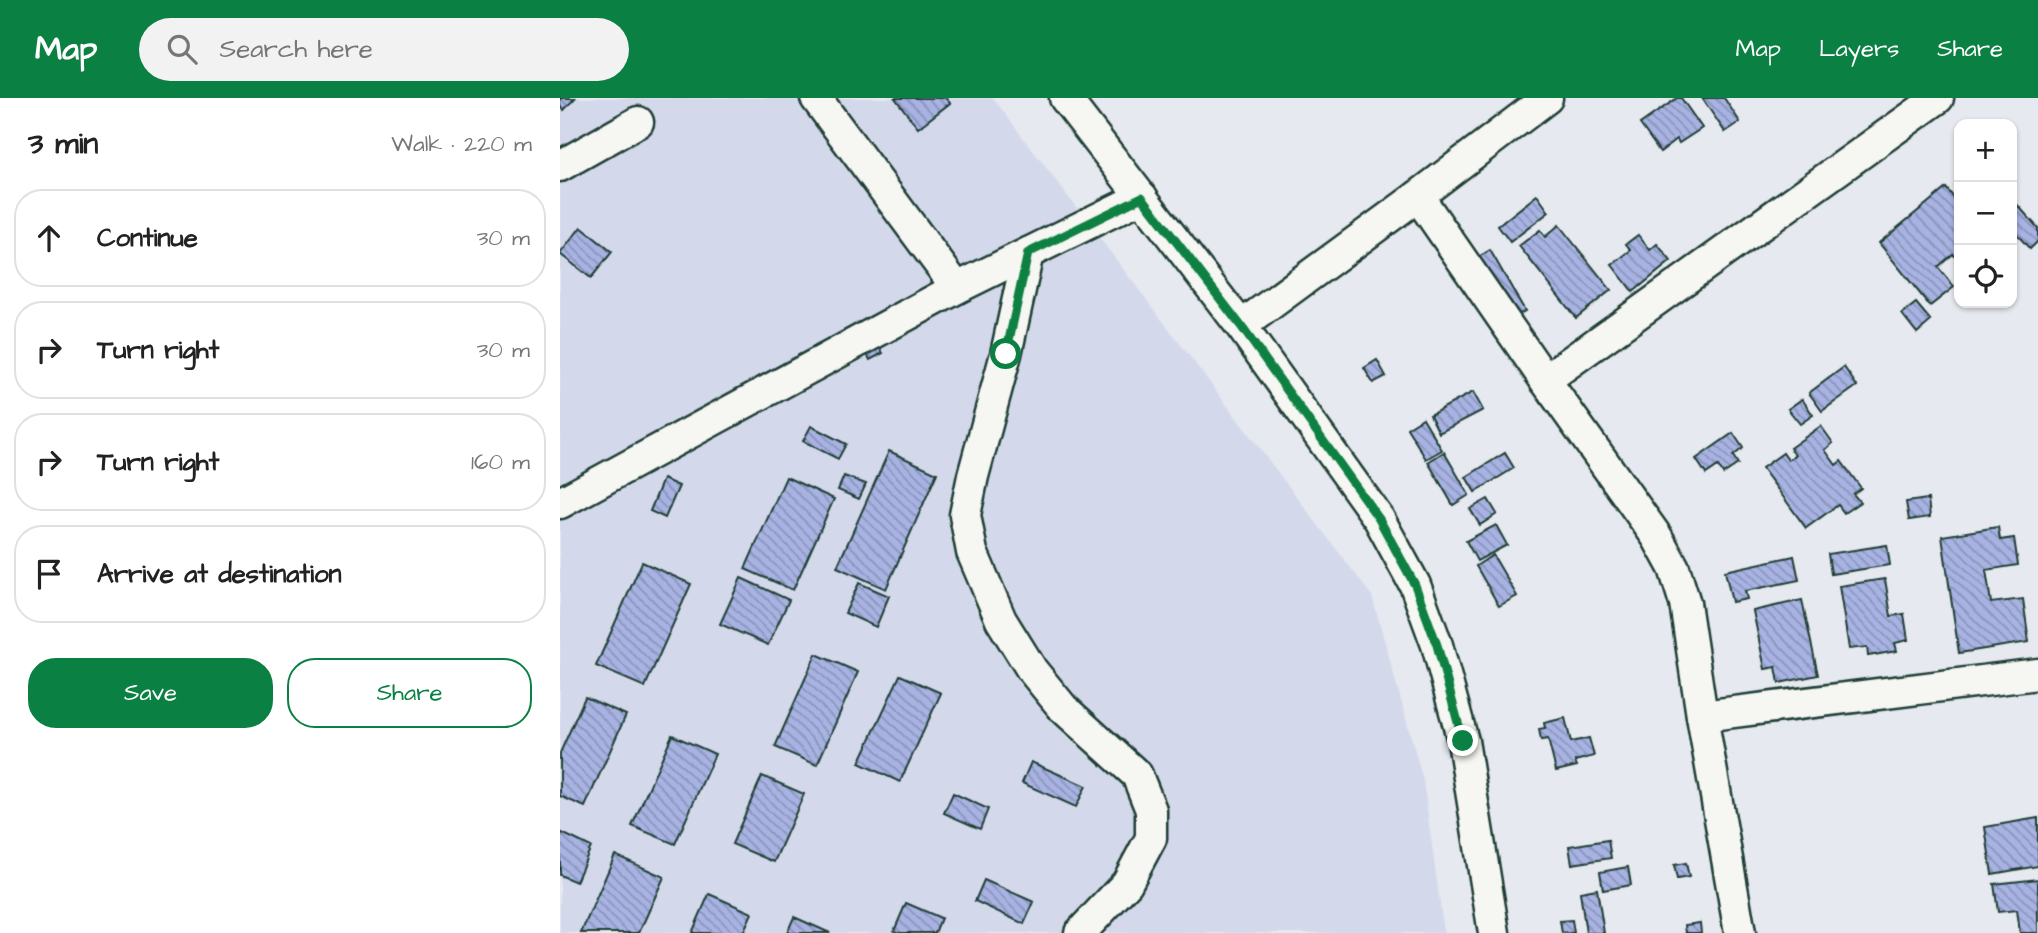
<!DOCTYPE html>
<meta charset="utf-8">
<style>
:root{--surface:#fff;--page:#f2f2f2;--text:#222;--muted:#767676;--line:#e0e0e0;--accent:#0b8043}
body{margin:0;font-family:"Architects Daughter",sans-serif;background:var(--page);color:var(--text)}
.controls{position:absolute;right:21px;top:21px;display:grid;overflow:hidden;border-radius:14px;box-shadow:0 2px 5px #0004}
.controls button{width:63px;height:63px;display:grid;place-items:center;padding:0;border:0;border-bottom:2px solid var(--line);background:var(--surface);color:var(--text);font:35px sans-serif}
.stop{position:absolute;width:21px;height:21px;margin:-16px;border:5px solid #0b8043;border-radius:50%;background:#fff}
.stop.end{background:#0b8043;border-color:#fff;box-shadow:0 2px 7px #0008}
.list{margin:0;padding:0;list-style:none}
h2{display:flex;justify-content:space-between;align-items:center;height:91px;margin:0;padding:0 28px;font-size:30px}
h2 small{font-size:23px;font-weight:400;color:var(--muted)}
.list li{display:grid;grid-template-columns:46px 1fr auto;gap:21px;align-items:center;box-sizing:border-box;height:98px;margin:0 14px 14px;padding:0 14px;border:2px solid var(--line);border-radius:28px}
.list b{display:block;font-size:26px;white-space:nowrap}
.list em{font-size:23px;font-style:normal;color:var(--muted)}
.actions{display:flex;gap:14px;padding:21px 28px}
.actions a{flex:1;padding:16px 0;border:2px solid var(--accent);border-radius:28px;text-align:center;font-size:24px;color:var(--accent)}
.actions .main{background:var(--accent);color:#fff}
.icon{flex:none;width:38px;height:38px;fill:none;stroke:currentColor;stroke-width:2;stroke-linecap:round;stroke-linejoin:round}
.map{position:relative;flex:none;width:1478px;height:835px;overflow:hidden}
header{display:flex;align-items:center;gap:42px;box-sizing:border-box;height:98px;padding:0 35px;background:var(--accent);color:#fff}
header strong{font-size:33px}
nav{display:flex;gap:38px;margin-inline-start:auto;font-size:24px}
.search{width:490px;height:63px;background:var(--page);display:flex;align-items:center;gap:18px;box-sizing:border-box;padding:0 24px;border-radius:38px;color:var(--muted);font-size:26px}
main{display:flex}
aside{flex:1;background:var(--surface)}
.map>svg:first-child{display:block}
.built{fill:#d3d9eb}
.building{fill:url(#building-back-hatch);stroke:#1f3d34;stroke-width:2}
.lines{fill:none;stroke-linecap:round;stroke-linejoin:round}
.street-casing{stroke:#1f3d34;stroke-width:35}
.street{stroke:#f6f6f2;stroke-width:30}
.route{stroke:#0b8043;stroke-width:9}
</style>
<header>
<strong>Map</strong>
<div class="search"><svg class="icon" aria-label="search" viewBox="0 0 24 24"><circle cx="10" cy="10" r="6"/><path d="M15 15l6 6"/></svg>Search here</div>
<nav><a>Map</a><a>Layers</a><a>Share</a></nav>
</header>
<main>
<aside>
<h2>3 min<small>Walk · 220 m</small></h2>
<ul class="list">
<li><svg class="icon" aria-label="ahead" viewBox="0 0 24 24"><path d="M12 20V5M6 11l6-6 6 6"/></svg><div><b>Continue</b></div><em>30 m</em></li>
<li><svg class="icon" aria-label="right" viewBox="0 0 24 24"><path d="M7 20v-9h11M14 6l5 5-5 5"/></svg><div><b>Turn right</b></div><em>30 m</em></li>
<li><svg class="icon" aria-label="right" viewBox="0 0 24 24"><path d="M7 20v-9h11M14 6l5 5-5 5"/></svg><div><b>Turn right</b></div><em>160 m</em></li>
<li><svg class="icon" aria-label="arrive" viewBox="0 0 24 24"><path d="M6 21V4h12l-3 4 3 4H6"/></svg><div><b>Arrive at destination</b></div></li>
</ul>
<div class="actions"><a class="main">Save</a><a>Share</a></div>
</aside>
<div class="map">
<svg width="1478" height="835" viewBox="0 0 1478 835">
<defs>
<pattern id="building-back-hatch" width="6" height="6" patternUnits="userSpaceOnUse" patternTransform="scale(1.75)"><rect width="6" height="6" fill="#a8b3e3"/><path d="M-1 5l2 2M0 0l6 6M5-1l2 2" fill="none" stroke="#8893b9"/></pattern>
</defs>
<rect width="100%" height="100%" fill="#e6e9ef"/>
<filter id="ink" filterUnits="userSpaceOnUse"><feTurbulence type="fractalNoise" baseFrequency=".0143" numOctaves="2"/><feDisplacementMap in="SourceGraphic" scale="14" xChannelSelector="R" yChannelSelector="G"/><feConvolveMatrix kernelMatrix="1 2 1 2 8 2 1 2 1" color-interpolation-filters="sRGB"/></filter>
<g filter="url(#ink)">
<polygon class="built" points="0,0 433,0 812,498 863,682 884,835 0,835"/>
<g class="building">
<polygon points="0,0 15,0 4,12 0,8"/>
<polygon points="335,0 386,0 390,5 358,30"/>
<polygon points="1117,0 1121,0 1142,30 1119,45 1117,41 1100,54 1080,26"/>
<polygon points="1142,0 1164,0 1180,24 1165,34"/>
<polygon points="1386,90 1399,106 1399,163 1393,156 1378,169 1394,189 1370,208 1319,145"/>
<polygon points="977,97 989,114 950,144 938,128"/>
<polygon points="1453,102 1478,130 1478,143 1470,151 1452,131"/>
<polygon points="999,127 1051,192 1016,220 959,148 980,132 985,139"/>
<polygon points="21,129 52,154 31,180 0,156"/>
<polygon points="1078,137 1090,152 1097,146 1111,163 1073,194 1052,167 1071,152 1066,146"/>
<polygon points="930,152 965,213 948,223 913,162"/>
<polygon points="1356,205 1371,223 1357,235 1342,216"/>
<polygon points="317,245 323,255 310,262 305,252"/>
<polygon points="817,262 826,278 813,285 804,270"/>
<polygon points="1284,269 1297,288 1262,313 1249,295"/>
<polygon points="913,294 923,312 879,335 870,317"/>
<polygon points="1242,301 1253,317 1240,326 1228,311"/>
<polygon points="863,320 882,352 866,361 847,330"/>
<polygon points="251,328 286,346 278,361 243,343"/>
<polygon points="1261,328 1273,345 1265,352 1276,367 1281,363 1301,390 1293,396 1300,404 1284,415 1278,407 1246,430 1202,370 1223,355 1228,362 1235,357 1230,350"/>
<polygon points="1173,335 1183,350 1173,358 1178,366 1163,376 1158,368 1146,376 1136,361"/>
<polygon points="329,353 377,375 326,491 277,469"/>
<polygon points="884,354 909,397 893,407 868,364"/>
<polygon points="945,355 954,370 915,394 906,379"/>
<polygon points="284,378 306,386 299,401 278,392"/>
<polygon points="226,379 274,401 233,492 185,471"/>
<polygon points="103,381 119,388 105,420 90,413"/>
<polygon points="928,401 937,416 920,427 910,411"/>
<polygon points="1368,401 1370,419 1349,422 1346,404"/>
<polygon points="936,427 947,447 917,463 906,443"/>
<polygon points="1438,429 1440,442 1454,440 1458,467 1426,472 1431,505 1463,501 1469,544 1399,555 1382,438"/>
<polygon points="1327,447 1330,467 1271,476 1268,456"/>
<polygon points="933,457 957,498 939,508 916,468"/>
<polygon points="1234,458 1239,482 1185,493 1187,501 1172,504 1165,473"/>
<polygon points="82,464 131,486 85,589 36,568"/>
<polygon points="181,480 229,502 208,547 160,526"/>
<polygon points="1325,481 1331,518 1344,516 1348,542 1335,545 1337,553 1308,558 1307,549 1289,551 1279,488"/>
<polygon points="299,485 329,498 316,529 285,515"/>
<polygon points="1242,502 1258,577 1219,585 1216,569 1205,571 1193,513"/>
<polygon points="256,556 298,574 257,667 215,649"/>
<polygon points="340,577 381,595 340,684 299,665"/>
<polygon points="25,599 66,617 25,709 0,698 0,655"/>
<polygon points="1005,620 1011,644 1029,640 1034,658 1015,663 1017,668 996,673 988,641 981,642 979,631 985,630 984,625"/>
<polygon points="112,637 155,656 115,746 72,728"/>
<polygon points="471,664 526,688 516,709 462,685"/>
<polygon points="202,678 244,696 214,764 172,746"/>
<polygon points="393,695 428,711 420,731 384,715"/>
<polygon points="1478,720 1478,768 1432,776 1425,729"/>
<polygon points="0,734 31,749 16,784 0,777"/>
<polygon points="1048,742 1051,760 1012,766 1009,748"/>
<polygon points="55,757 104,779 79,835 21,835"/>
<polygon points="1126,765 1129,779 1117,781 1114,767"/>
<polygon points="1068,769 1071,787 1043,792 1040,774"/>
<polygon points="1478,781 1478,835 1460,835 1457,812 1438,814 1434,786"/>
<polygon points="424,782 474,804 464,826 415,803"/>
<polygon points="1037,791 1044,835 1026,835 1020,794"/>
<polygon points="149,796 192,815 183,835 132,835"/>
<polygon points="346,805 381,820 375,835 339,835 334,833"/>
<polygon points="234,819 270,835 227,835"/>
<polygon points="1012,822 1014,835 1002,835 1000,823"/>
<polygon points="1140,825 1141,835 1126,835 1125,827"/>
</g>
<g class="lines">
<g class="street-casing">
<g id="street">
<polyline points="256,0 397,190"/>
<polyline points="505,0 681,228 819,421 855,487 877,547 903,643 934,835"/>
<polyline points="0,68 78,24"/>
<polyline points="858,98 985,282 1097,439 1114,470 1125,505 1142,618 1180,835"/>
<polyline points="468,155 446,256 413,378 405,417 412,454 441,522 472,572 503,610 577,677 591,712 591,740 567,785 520,835"/>
<polyline points="681,228 858,98 987,0"/>
<polyline points="985,282 1378,0"/>
<polyline points="0,405 397,190 582,99"/>
<polyline points="1142,618 1478,576"/>
</g>
</g>
<use href="#street" class="street"/>
</g>
</g>
<g class="lines" filter="url(#ink)">
<polyline class="route" points="446,256 468,155 582,99 681,228 819,421 855,487 877,547 903,643"/>
</g>
</svg>
<div class="controls">
<button>+</button>
<button>−</button>
<button><svg class="icon" aria-label="locate" viewBox="0 0 24 24"><circle cx="12" cy="12" r="6"/><path d="M12 2v4M12 18v4M2 12h4M18 12h4"/></svg></button>
</div>
<div class="stop" style="left:446px;top:256px"></div>
<div class="stop end" style="left:903px;top:643px"></div>
</div>
</main>
